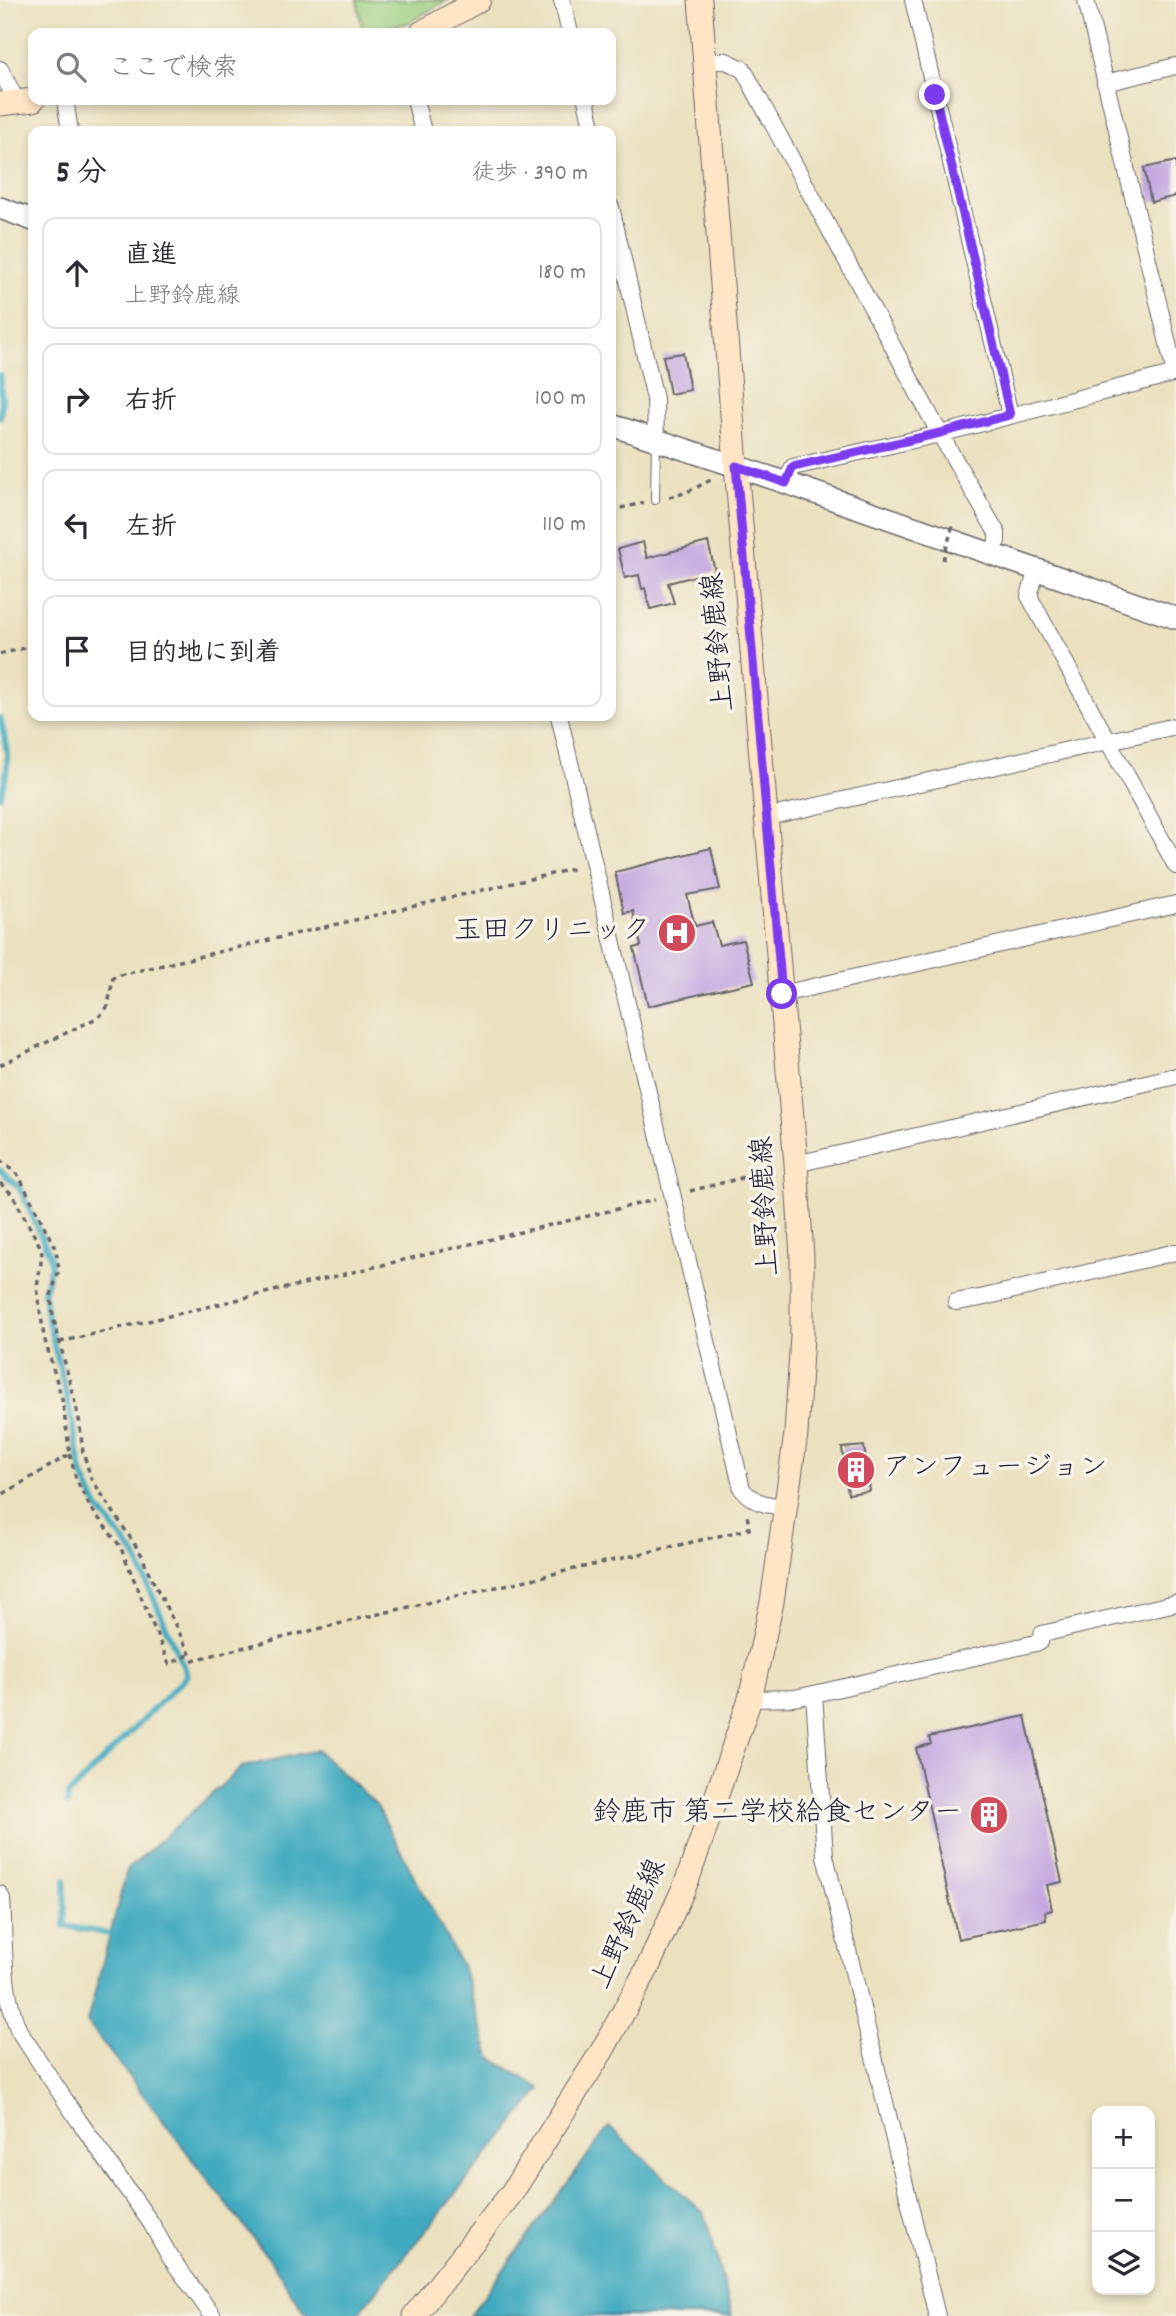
<!DOCTYPE html>
<html lang="ja">
<meta charset="utf-8">
<style>
:root{--surface:#fff;--page:#f2f2f3;--text:#2b2b33;--muted:#7c7c81;--line:#e1e1e2}
body{margin:0;font-family:Dekko,"Klee One",sans-serif;background:var(--page);color:var(--text)}
.controls{position:absolute;right:21px;bottom:21px;display:grid;overflow:hidden;border-radius:14px;box-shadow:0 4px 10px #0003}
.controls button{width:63px;height:63px;display:grid;place-items:center;padding:0;border:0;border-bottom:2px solid var(--line);background:var(--surface);color:var(--text);font:35px sans-serif}
.stop{position:absolute;width:21px;height:21px;margin:-16px;border:5px solid #7c3aed;border-radius:50%;background:#fff}
.stop.end{background:#7c3aed;border-color:#fff;box-shadow:0 2px 7px #0008}
.list{margin:0;padding:0;list-style:none}
h2{display:flex;justify-content:space-between;align-items:center;height:91px;margin:0;padding:0 28px;font-size:30px}
h2 small{font-size:23px;font-weight:400;color:var(--muted)}
.list li{display:grid;grid-template-columns:46px 1fr auto;gap:21px;align-items:center;box-sizing:border-box;height:112px;margin:0 14px 14px;padding:0 14px;border:2px solid var(--line);border-radius:14px}
.list b{display:block;font-size:26px;white-space:nowrap}
.list p{margin:0;font-size:23px;white-space:nowrap;color:var(--muted)}
.list em{font-size:23px;font-style:normal;color:var(--muted)}
.icon{flex:none;width:38px;height:38px;fill:none;stroke:currentColor;stroke-width:2;stroke-linecap:round;stroke-linejoin:round}
.map{position:relative;flex:none;width:1176px;height:2316px;overflow:hidden}
.search{position:absolute;background:var(--surface);box-shadow:0 4px 10px #0003;left:28px;top:28px;width:588px;height:77px;display:flex;align-items:center;gap:18px;box-sizing:border-box;padding:0 24px;border-radius:14px;color:var(--muted);font-size:26px}
.panel{position:absolute;background:var(--surface);box-shadow:0 4px 10px #0003;left:28px;top:126px;width:588px;height:595px;border-radius:14px}
.map>svg:first-child{display:block}
.green{fill:#9bce7e;stroke:#5e785c;stroke-width:2}
.water{fill:#41aac0;stroke:#32667e;stroke-width:2}
.lines{fill:none;stroke-linecap:round;stroke-linejoin:round}
.stream{stroke:#41aac0;stroke-width:6}
.building{fill:#c2a6e1}
.service-casing{stroke:#686569;stroke-width:10}
.minor-casing{stroke:#686569;stroke-width:18}
.tertiary-casing{stroke:#686569;stroke-width:24}
.secondary-casing{stroke:#686569;stroke-width:25}
.path{stroke:#686569;stroke-width:3.5;stroke-dasharray:5 5;stroke-linecap:butt}
.service{stroke:#fff;stroke-width:8}
.minor{stroke:#fff;stroke-width:16}
.tertiary{stroke:#fff;stroke-width:21}
.secondary{stroke:#fee5c5;stroke-width:23}
.path-bridge{stroke:#686569;stroke-width:3.5;stroke-dasharray:5 5;stroke-linecap:butt}
.route{stroke:#7c3aed;stroke-width:9}
.labels{text-anchor:middle;dominant-baseline:central;stroke-width:7;stroke-linejoin:round;paint-order:stroke}
.street-label{font-size:28px;fill:#22223b;stroke:#f7f3e8}
.poi-label{font-size:28px;fill:#22223b;stroke:#f7f3e8;text-anchor:end}
</style>
<div class="map">
<svg width="1176" height="2316" viewBox="0 0 1176 2316">
<rect width="100%" height="100%" fill="#f7f3e8"/>
<filter id="ink" filterUnits="userSpaceOnUse"><feTurbulence type="fractalNoise" baseFrequency=".0143" numOctaves="2"/><feDisplacementMap in="SourceGraphic" scale="14" xChannelSelector="R" yChannelSelector="G"/><feConvolveMatrix kernelMatrix="1 2 1 2 8 2 1 2 1" color-interpolation-filters="sRGB"/></filter>
<filter id="wash" filterUnits="userSpaceOnUse"><feTurbulence type="fractalNoise" baseFrequency=".00686" numOctaves="4" result="noise"/><feDisplacementMap in="SourceGraphic" scale="28" xChannelSelector="R" yChannelSelector="G"/><feGaussianBlur stdDeviation="1.57" result="paint"/><feColorMatrix in="noise" values="0 0 0 0 0 0 0 0 0 0 0 0 0 0 0 0 0 1.4 0 .05"/><feComposite in="paint" operator="in"/></filter>
<g filter="url(#wash)">
<rect width="100%" height="100%" fill="#ebe1bf"/>
<polygon class="green" points="357,0 447,0 408,23 363,32"/>
<g class="water">
<polygon points="317,1750 376,1804 463,1969 490,2057 541,2089 356,2316 310,2316 302,2309 273,2264 87,2022 127,1870 242,1767"/>
<polygon points="609,2127 705,2214 732,2316 469,2316"/>
</g>
<g class="lines">
<g class="stream">
<polyline points="0,375 2,403 0,417"/>
<path d="M0,718C8,749 11,766 0,796"/>
<polyline points="0,1170 19,1187 50,1256 51,1265 44,1292 46,1312 67,1398 83,1476 98,1508 135,1555 187,1675 68,1795 67,1804"/>
<polyline points="65,1880 65,1926 110,1934"/>
</g>
</g>
<g id="blocks">
<g class="building">
<polygon points="1176,161 1176,196 1151,202 1144,168"/>
<polygon points="683,353 690,390 670,394 663,356"/>
<polygon points="643,542 647,558 708,542 715,571 668,583 674,603 650,609 645,588 642,589 639,575 625,578 618,549"/>
<polygon points="711,848 720,889 687,895 695,926 712,922 719,945 743,940 754,982 648,1006 634,948 641,946 633,911 624,913 615,872"/>
<polygon points="864,1446 870,1491 848,1494 842,1448"/>
<polygon points="1025,1716 1062,1882 1047,1885 1052,1910 1045,1912 1046,1920 958,1939 916,1748 931,1744 929,1737"/>
</g>
</g>
</g>
<g filter="url(#ink)">
<use href="#blocks" fill-opacity="0" stroke="#686569" stroke-width="2"/>
<g class="lines">
<g class="service-casing">
<polyline id="service" points="655,500 656,440"/>
</g>
<g class="minor-casing">
<g id="minor">
<polyline points="562,0 570,33"/>
<polyline points="913,0 1010,415"/>
<polyline points="1086,0 1175,373"/>
<polyline points="705,61 726,61 743,69 940,434 997,533 997,541 993,554"/>
<polyline points="0,69 17,102"/>
<polyline points="1105,83 1176,66"/>
<polyline points="65,100 70,131"/>
<polyline points="415,100 423,131"/>
<polyline points="586,100 593,131"/>
<polyline points="611,207 655,399 656,440"/>
<polyline points="786,483 793,467 940,434 1176,373"/>
<polyline points="1037,569 1029,596 1176,866"/>
<path d="M559,716L742,1489C754,1504 770,1506 787,1506"/>
<polyline points="767,817 1176,726"/>
<polyline points="782,994 1176,904"/>
<polyline points="796,1164 1176,1076"/>
<polyline points="956,1302 980,1298 1176,1252"/>
<polyline points="814,1694 1040,1642 1042,1634 1176,1603"/>
<polyline points="750,1699 794,1698 814,1694 825,1856 937,2316"/>
<path d="M0,1894L2,1899C5,1943 1,1989 19,2031L79,2121L151,2223L170,2257L213,2316"/>
</g>
</g>
<g class="tertiary-casing">
<g id="tertiary">
<polyline points="0,208 33,220"/>
<polyline points="611,425 778,480 1176,618"/>
</g>
</g>
<g class="secondary-casing">
<g id="secondary">
<polyline points="421,33 479,0"/>
<polyline points="0,104 33,100"/>
<polyline points="414,2316 511,2194 602,2051 647,1969 687,1881 750,1699 772,1602 796,1434 802,1336 802,1257 796,1164 736,466 700,0"/>
</g>
</g>
<g class="path">
<polyline points="669,497 685,493 713,479"/>
<polyline points="611,510 644,503"/>
<polyline points="0,654 33,646"/>
<polyline points="0,1065 99,1017 108,1006 113,978 120,975 577,868"/>
<polyline points="0,1160 19,1176 56,1250 59,1270 51,1295 53,1316 79,1419 83,1452 91,1478 143,1557 146,1567 193,1660 370,1616 749,1529 747,1514"/>
<polyline points="0,1183 12,1194 41,1248 42,1256 37,1287 44,1337 62,1399 70,1454 0,1496"/>
<polyline points="690,1191 777,1169"/>
<polyline points="60,1342 655,1200"/>
<polyline points="70,1454 76,1479 90,1507 120,1546 169,1664 189,1655"/>
</g>
<use href="#service" class="service"/>
<use href="#minor" class="minor"/>
<use href="#tertiary" class="tertiary"/>
<use href="#secondary" class="secondary"/>
<polyline class="path-bridge" points="943,560 953,525"/>
</g>
</g>
<g class="lines" filter="url(#ink)">
<polyline class="route" points="782,994 736,466 786,483 793,467 940,433 1010,415 935,95"/>
</g>
<defs>
<g id="hospital-disc" transform="scale(2.0125)"><circle r="9.5" fill="#d1495b" stroke="#f7f3e8"/><path d="M-5-5h3v3.5h4V-5h3V5h-3V1.5h-4V5h-3Z" fill="#fff"/></g>
<g id="building-disc" transform="scale(2.0125)"><circle r="9.5" fill="#d1495b" stroke="#f7f3e8"/><path d="M-4-6H4V6H1V3H-1V6H-4ZM-2.5-4.3h1.7v1.8h-1.7ZM.8-4.3h1.7v1.8H.8ZM-2.5-1h1.7V.8h-1.7ZM.8-1h1.7V.8H.8Z" fill="#fff"/></g>
</defs>
<g fill-rule="evenodd">
<use href="#hospital-disc" x="677" y="933"/>
<use href="#building-disc" x="856" y="1470"/>
<use href="#building-disc" x="989" y="1815"/>
</g>
<g class="labels">
<g class="street-label">
<text transform="translate(721 642) rotate(-95)">上野鈴鹿線</text>
<text transform="translate(768 1206) rotate(-93)">上野鈴鹿線</text>
<text transform="translate(631 1925) rotate(-65)">上野鈴鹿線</text>
</g>
<g class="poi-label">
<text x="650" y="933">玉田クリニック</text>
<text x="883" y="1470" text-anchor="start">アンフュージョン</text>
<text x="962" y="1815">鈴鹿市 第二学校給食センター</text>
</g>
</g>
</svg>
<div class="controls">
<button>+</button>
<button>−</button>
<button><svg class="icon" aria-label="layers" viewBox="0 0 24 24"><path d="M12 4l9 5-9 5-9-5zM3 14l9 5 9-5"/></svg></button>
</div>
<div class="stop" style="left:782px;top:994px"></div>
<div class="stop end" style="left:935px;top:95px"></div>
<div class="search"><svg class="icon" aria-label="search" viewBox="0 0 24 24"><circle cx="10" cy="10" r="6"/><path d="M15 15l6 6"/></svg>ここで検索</div>
<section class="panel">
<h2>5 分<small>徒歩 · 390 m</small></h2>
<ul class="list">
<li><svg class="icon" aria-label="ahead" viewBox="0 0 24 24"><path d="M12 20V5M6 11l6-6 6 6"/></svg><div><b>直進</b><p>上野鈴鹿線</p></div><em>180 m</em></li>
<li><svg class="icon" aria-label="right" viewBox="0 0 24 24"><path d="M7 20v-9h11M14 6l5 5-5 5"/></svg><div><b>右折</b></div><em>100 m</em></li>
<li><svg class="icon" aria-label="left" viewBox="0 0 24 24"><path d="M17 20v-9H6M10 6l-5 5 5 5"/></svg><div><b>左折</b></div><em>110 m</em></li>
<li><svg class="icon" aria-label="arrive" viewBox="0 0 24 24"><path d="M6 21V4h12l-3 4 3 4H6"/></svg><div><b>目的地に到着</b></div></li>
</ul>
</section>
</div>
